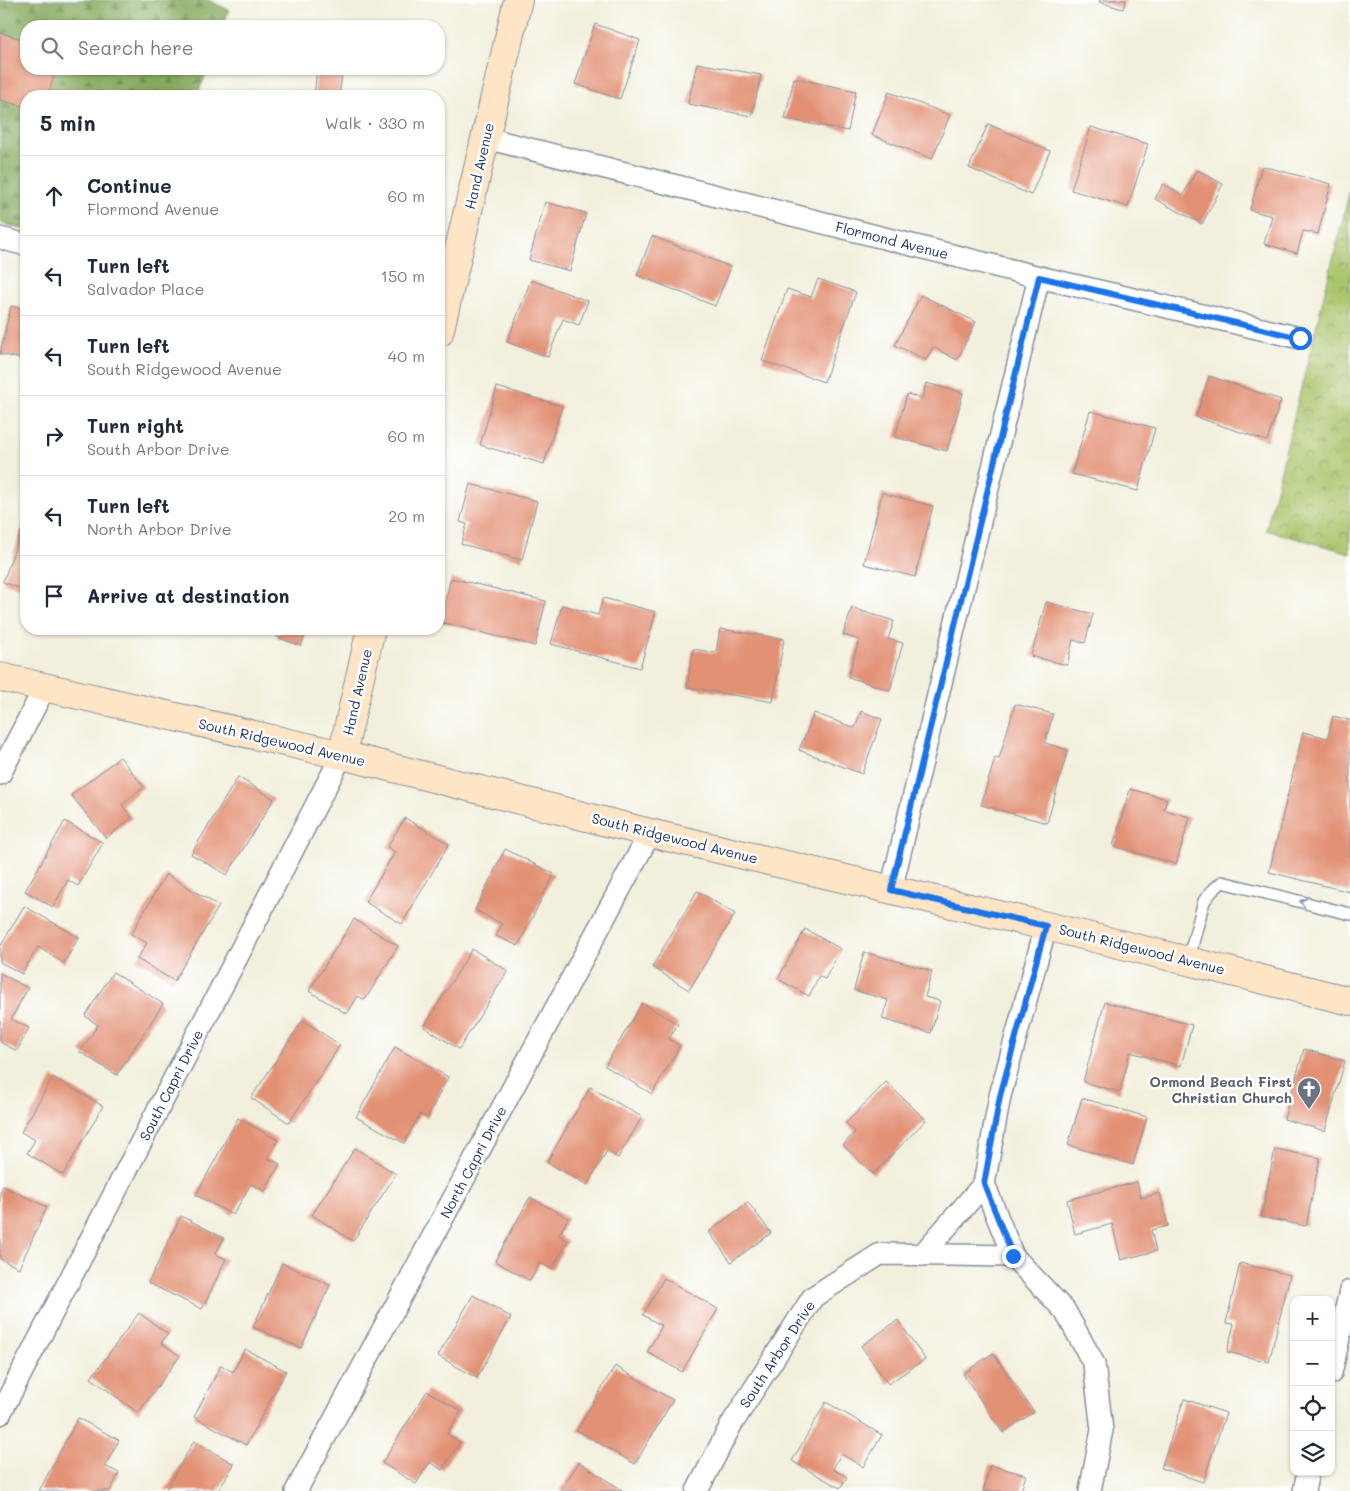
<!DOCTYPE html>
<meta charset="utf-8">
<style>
:root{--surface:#fff;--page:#f2f2f3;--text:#1f2937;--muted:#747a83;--line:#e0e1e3}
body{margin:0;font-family:Mali,sans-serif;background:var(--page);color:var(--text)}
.controls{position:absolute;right:15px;bottom:15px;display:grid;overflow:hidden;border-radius:10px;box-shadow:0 1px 4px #0004}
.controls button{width:45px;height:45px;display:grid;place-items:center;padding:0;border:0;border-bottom:1px solid var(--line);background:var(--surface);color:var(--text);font:25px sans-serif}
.stop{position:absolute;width:15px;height:15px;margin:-11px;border:4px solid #1a73e8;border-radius:50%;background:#fff}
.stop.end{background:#1a73e8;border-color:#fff;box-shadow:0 1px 5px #0008}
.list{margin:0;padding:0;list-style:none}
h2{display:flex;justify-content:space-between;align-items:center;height:65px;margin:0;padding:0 20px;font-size:21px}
h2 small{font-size:16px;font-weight:400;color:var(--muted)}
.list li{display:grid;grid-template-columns:32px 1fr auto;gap:15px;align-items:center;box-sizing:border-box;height:80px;padding:0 20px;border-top:1px solid var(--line)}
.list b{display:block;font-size:19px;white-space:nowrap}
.list p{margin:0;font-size:16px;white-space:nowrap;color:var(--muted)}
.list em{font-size:16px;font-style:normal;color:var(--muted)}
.icon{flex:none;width:28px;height:28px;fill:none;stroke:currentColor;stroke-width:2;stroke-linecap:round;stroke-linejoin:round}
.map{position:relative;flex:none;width:1350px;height:1491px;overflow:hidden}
.search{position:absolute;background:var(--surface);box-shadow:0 1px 4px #0004;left:20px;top:20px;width:425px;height:55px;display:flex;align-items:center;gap:12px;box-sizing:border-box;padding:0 18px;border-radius:20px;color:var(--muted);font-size:19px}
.panel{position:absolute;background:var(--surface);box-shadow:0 1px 4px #0004;left:20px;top:90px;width:425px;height:545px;border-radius:20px}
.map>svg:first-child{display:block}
.forest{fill:url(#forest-firs);stroke:#516c5e}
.park{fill:url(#park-crowns);stroke:#627a64}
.building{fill:#e29174}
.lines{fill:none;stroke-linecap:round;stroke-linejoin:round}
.lane-casing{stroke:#868f9d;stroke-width:14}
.street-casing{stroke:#868f9d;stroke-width:24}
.secondary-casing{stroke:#868f9d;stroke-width:30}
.lane{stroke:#fff;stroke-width:11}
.street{stroke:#fff;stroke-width:21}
.secondary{stroke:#fee5c5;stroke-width:28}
.oneway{stroke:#8d97ae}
.route{stroke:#1a73e8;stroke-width:6}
.labels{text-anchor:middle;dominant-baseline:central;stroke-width:5;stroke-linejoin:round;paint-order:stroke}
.street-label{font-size:14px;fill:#1b2f5e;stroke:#fff}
.worship-label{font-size:14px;font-weight:bold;fill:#5b616d;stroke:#fff;text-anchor:end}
</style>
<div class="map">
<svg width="1350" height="1491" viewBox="0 0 1350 1491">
<defs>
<pattern id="forest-firs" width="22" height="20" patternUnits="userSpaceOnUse" patternTransform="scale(1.25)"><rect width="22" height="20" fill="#87aa5e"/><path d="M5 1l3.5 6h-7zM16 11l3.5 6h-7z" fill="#6e8b51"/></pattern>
<pattern id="park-crowns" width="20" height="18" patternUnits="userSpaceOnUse" patternTransform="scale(1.25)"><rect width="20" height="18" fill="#aac46a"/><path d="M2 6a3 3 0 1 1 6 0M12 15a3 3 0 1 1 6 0" fill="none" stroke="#8aa05a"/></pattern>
</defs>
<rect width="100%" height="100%" fill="#fff"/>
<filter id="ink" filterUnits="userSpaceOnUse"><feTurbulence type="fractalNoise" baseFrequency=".02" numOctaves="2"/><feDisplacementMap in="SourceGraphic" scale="10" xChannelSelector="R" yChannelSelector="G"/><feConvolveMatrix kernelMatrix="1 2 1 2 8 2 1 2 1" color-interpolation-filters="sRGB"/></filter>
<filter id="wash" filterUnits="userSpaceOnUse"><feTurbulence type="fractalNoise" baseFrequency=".0096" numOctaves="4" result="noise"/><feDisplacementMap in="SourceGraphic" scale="20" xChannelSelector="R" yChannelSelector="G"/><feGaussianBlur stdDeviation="1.12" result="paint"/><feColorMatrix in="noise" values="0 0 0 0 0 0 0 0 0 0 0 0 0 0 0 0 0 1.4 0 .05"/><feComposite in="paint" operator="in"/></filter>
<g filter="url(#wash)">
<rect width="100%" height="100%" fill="#f2efdc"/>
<polygon class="forest" points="0,0 208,0 229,10 223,26 26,26 26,69 208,69 197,96 26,96 26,230 0,223"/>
<polygon class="park" points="1350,190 1350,553 1266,530"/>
<g id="blocks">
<g class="building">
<polygon points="1100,0 1126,0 1123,9 1099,2"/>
<polygon points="595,24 640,40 620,99 575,84"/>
<polygon points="0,33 26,40 26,69 56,69 48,96 26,96 26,107 0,100"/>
<polygon points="697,63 761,75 752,116 688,104"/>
<polygon points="317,69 343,69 339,96 314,96"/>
<polygon points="794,78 856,91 848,131 785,119"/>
<polygon points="889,92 950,115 932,159 872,135"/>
<polygon points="988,124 1050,151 1031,195 969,168"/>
<polygon points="1091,127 1148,144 1128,207 1071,190"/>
<polygon points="1262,166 1331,184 1318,234 1303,231 1297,253 1264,244 1272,216 1250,210"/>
<polygon points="1197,170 1223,184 1202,224 1155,199 1163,184 1183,195"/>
<polygon points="545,202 586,213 570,271 529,260"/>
<polygon points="652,236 731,267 715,306 637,275"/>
<polygon points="818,279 856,292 824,382 762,361 787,289 811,297"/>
<polygon points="531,280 588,301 579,325 563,319 548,357 507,342"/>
<polygon points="921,295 976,322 957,360 933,347 926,360 895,345"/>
<polygon points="11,306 26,309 26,360 0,354"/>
<polygon points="1209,376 1281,400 1267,441 1196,417"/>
<polygon points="926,383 963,393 947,451 895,437 907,394 922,399"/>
<polygon points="497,387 562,406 544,464 480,445"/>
<polygon points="1090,411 1155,428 1138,491 1072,474"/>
<polygon points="470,484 537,501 522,560 461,544 467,524 460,522"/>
<polygon points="882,493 933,506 915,577 864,564"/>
<polygon points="26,518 26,591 3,582"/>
<polygon points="451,578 546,601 535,646 440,622"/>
<polygon points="603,598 656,612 640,668 551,644 562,605 598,615"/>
<polygon points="1046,602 1093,614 1085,643 1073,640 1067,665 1031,656"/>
<polygon points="852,608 894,621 888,639 903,643 890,690 848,677 859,640 843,635"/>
<polygon points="272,629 308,629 301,646 277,637 279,632"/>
<polygon points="720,629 784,639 773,702 687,687 693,649 716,653"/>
<polygon points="1015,704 1053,714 1045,743 1068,750 1047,823 981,805 995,758 999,759"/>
<polygon points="861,711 882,719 862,774 799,750 814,713 855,728"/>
<polygon points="1333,716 1350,720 1350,892 1269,872 1303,732 1328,738"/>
<polygon points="120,757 144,787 122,805 132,818 106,838 71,795"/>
<polygon points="238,777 274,799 227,875 191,854"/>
<polygon points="1130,789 1167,799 1164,810 1190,817 1176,864 1113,846"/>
<polygon points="405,818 449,844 402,924 365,902 395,852 387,847"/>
<polygon points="65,821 103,843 78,886 68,880 53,907 25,891"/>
<polygon points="505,849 554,874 518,946 496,936 502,924 475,910"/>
<polygon points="166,874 219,906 174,981 137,959 147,943 131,934"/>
<polygon points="697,891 735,914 689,990 652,967"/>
<polygon points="24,906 79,937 64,963 38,947 22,974 0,962 0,947"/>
<polygon points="354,919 398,946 365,1000 358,996 347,1014 309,991"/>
<polygon points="805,929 841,949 825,979 819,976 809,996 778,979"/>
<polygon points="472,949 508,971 459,1049 424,1027"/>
<polygon points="864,952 932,971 925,997 940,1001 931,1033 882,1019 888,1000 854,990"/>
<polygon points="113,972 163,1004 117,1075 80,1052 98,1025 85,1016"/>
<polygon points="0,973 28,988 11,1019 29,1028 17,1051 0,1042"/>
<polygon points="1105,1002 1192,1025 1181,1066 1130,1052 1120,1092 1083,1082"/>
<polygon points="642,1003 678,1024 669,1039 680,1046 652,1094 605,1066"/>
<polygon points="303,1020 340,1045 289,1123 251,1098"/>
<polygon points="395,1047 448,1077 427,1118 420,1114 404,1143 356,1117"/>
<polygon points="1304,1049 1345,1061 1325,1131 1284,1119"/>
<polygon points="53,1077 103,1106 63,1175 27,1153 35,1140 21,1132"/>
<polygon points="886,1082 926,1120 873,1174 843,1145 855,1132 846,1123"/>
<polygon points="590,1087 642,1117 618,1158 607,1151 587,1185 547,1162"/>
<polygon points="1082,1098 1147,1117 1133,1165 1068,1145"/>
<polygon points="238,1118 278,1140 268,1158 280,1164 265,1191 251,1184 233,1215 196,1195"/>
<polygon points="355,1148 396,1174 353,1241 312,1215"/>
<polygon points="1275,1149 1320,1158 1306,1226 1261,1217"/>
<polygon points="1137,1182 1141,1198 1160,1193 1168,1226 1151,1230 1156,1251 1121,1260 1112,1224 1075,1234 1067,1200"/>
<polygon points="3,1186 47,1207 19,1268 0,1259 0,1193"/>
<polygon points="530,1197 568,1218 559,1235 568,1241 552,1269 540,1263 530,1281 495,1261"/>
<polygon points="748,1202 771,1233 731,1262 709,1232"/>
<polygon points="181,1216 224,1238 215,1254 226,1259 202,1309 148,1283"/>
<polygon points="282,1263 330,1285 301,1348 253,1327"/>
<polygon points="1240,1263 1290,1275 1269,1362 1227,1352 1234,1324 1226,1323"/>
<polygon points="664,1278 718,1309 682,1372 647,1352 662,1326 643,1315"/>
<polygon points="473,1295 511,1317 477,1378 438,1356"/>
<polygon points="139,1313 168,1334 161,1343 180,1356 138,1413 91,1378"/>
<polygon points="898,1320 925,1359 888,1384 861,1346"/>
<polygon points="245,1349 286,1371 246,1445 194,1417 221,1365 233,1372"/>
<polygon points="993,1353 1034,1412 1003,1433 963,1374"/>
<polygon points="615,1366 673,1400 635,1464 577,1430"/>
<polygon points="427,1391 461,1411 447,1434 460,1442 442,1470 430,1462 416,1484 382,1463"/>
<polygon points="1184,1399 1226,1413 1203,1482 1161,1468"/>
<polygon points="826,1402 882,1435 863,1467 841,1454 833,1469 847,1477 840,1488 792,1461"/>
<polygon points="78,1418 119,1440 105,1466 119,1473 110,1491 39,1491"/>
<polygon points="194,1441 234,1464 218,1491 165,1491"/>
<polygon points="579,1462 622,1490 621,1491 560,1491"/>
<polygon points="990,1465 1026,1475 1021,1491 983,1491"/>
</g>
</g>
</g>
<g filter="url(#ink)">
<use href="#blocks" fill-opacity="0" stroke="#868f9d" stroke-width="1"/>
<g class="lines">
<g class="lane-casing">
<polyline id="lane" points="1188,961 1204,901 1212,891 1222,882 1350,914"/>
</g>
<g class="street-casing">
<g id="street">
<polyline points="486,138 1039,277 1300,338"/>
<polyline points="0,238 26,245"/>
<polyline points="0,774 45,687"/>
<polyline points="891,890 1039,277"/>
<polyline points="984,1184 1013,1256 1065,1311 1094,1364 1102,1430 1090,1491"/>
<polyline points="922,1255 984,1184 1000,1096 1046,926"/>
<polyline points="1331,1373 1350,1291"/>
<polyline points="0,1414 342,755"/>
<polyline points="296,1491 650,833"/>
<polyline points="697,1491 731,1425 813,1297 880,1254 1013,1256"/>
<polyline points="1304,1491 1308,1472"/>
</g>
</g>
<g class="secondary-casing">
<g id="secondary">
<polyline points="439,333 518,0"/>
<polyline points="0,677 342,755 650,833 1046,926 1350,1001"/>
<polyline points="342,755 371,629"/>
</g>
</g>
<use href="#lane" class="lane"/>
<use href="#street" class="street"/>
<use href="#secondary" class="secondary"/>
</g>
<defs><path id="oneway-chevron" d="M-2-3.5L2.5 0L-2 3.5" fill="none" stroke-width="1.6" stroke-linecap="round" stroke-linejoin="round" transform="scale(1.25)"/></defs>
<use class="oneway" href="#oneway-chevron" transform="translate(1303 902) rotate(-166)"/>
</g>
<g class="lines" filter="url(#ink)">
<polyline class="route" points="1013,1256 984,1184 1000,1096 1046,926 891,890 1039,277 1300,338"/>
</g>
<defs>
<g id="church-pin" transform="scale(1.25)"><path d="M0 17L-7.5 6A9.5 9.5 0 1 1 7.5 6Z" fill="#6b7280" stroke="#fff"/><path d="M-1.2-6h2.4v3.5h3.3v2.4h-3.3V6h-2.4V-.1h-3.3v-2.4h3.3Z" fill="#fff"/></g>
</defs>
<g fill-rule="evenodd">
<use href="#church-pin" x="1309" y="1089"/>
</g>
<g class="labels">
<g class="street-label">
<text transform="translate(479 166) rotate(-77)">Hand Avenue</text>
<text transform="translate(892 240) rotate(14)">Flormond Avenue</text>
<text transform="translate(357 692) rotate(-77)">Hand Avenue</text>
<text transform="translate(282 742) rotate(13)">South Ridgewood Avenue</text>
<text transform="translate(675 838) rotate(14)">South Ridgewood Avenue</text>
<text transform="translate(1142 949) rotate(14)">South Ridgewood Avenue</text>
<text transform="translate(171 1085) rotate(-63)">South Capri Drive</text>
<text transform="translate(473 1162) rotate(-62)">North Capri Drive</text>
<text transform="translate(777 1354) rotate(-57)">South Arbor Drive</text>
</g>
<g class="worship-label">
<text x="1292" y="1081">Ormond Beach First<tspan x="1292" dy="16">Christian Church</tspan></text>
</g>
</g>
</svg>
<div class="controls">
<button>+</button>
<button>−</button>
<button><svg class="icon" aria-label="locate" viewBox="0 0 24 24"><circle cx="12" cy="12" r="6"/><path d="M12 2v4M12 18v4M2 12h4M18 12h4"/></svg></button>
<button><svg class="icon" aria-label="layers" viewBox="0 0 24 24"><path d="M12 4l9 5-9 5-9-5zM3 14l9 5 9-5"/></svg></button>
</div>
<div class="stop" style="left:1300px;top:338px"></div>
<div class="stop end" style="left:1013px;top:1256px"></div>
<div class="search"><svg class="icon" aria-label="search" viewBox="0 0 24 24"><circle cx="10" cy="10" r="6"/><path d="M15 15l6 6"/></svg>Search here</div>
<section class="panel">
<h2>5 min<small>Walk · 330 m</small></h2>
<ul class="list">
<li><svg class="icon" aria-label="ahead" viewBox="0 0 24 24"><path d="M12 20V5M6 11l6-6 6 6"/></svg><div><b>Continue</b><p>Flormond Avenue</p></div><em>60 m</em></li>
<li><svg class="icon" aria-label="left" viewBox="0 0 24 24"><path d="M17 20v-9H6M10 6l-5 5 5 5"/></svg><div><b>Turn left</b><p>Salvador Place</p></div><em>150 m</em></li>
<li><svg class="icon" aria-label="left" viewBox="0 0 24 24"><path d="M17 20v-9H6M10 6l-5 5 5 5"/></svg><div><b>Turn left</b><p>South Ridgewood Avenue</p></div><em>40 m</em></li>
<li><svg class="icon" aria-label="right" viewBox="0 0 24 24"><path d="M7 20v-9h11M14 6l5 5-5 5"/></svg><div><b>Turn right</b><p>South Arbor Drive</p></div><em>60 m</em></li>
<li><svg class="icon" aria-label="left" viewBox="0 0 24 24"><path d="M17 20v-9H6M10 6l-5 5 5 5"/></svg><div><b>Turn left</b><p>North Arbor Drive</p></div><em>20 m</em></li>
<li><svg class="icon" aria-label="arrive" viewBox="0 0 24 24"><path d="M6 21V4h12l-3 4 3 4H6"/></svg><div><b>Arrive at destination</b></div></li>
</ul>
</section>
</div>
